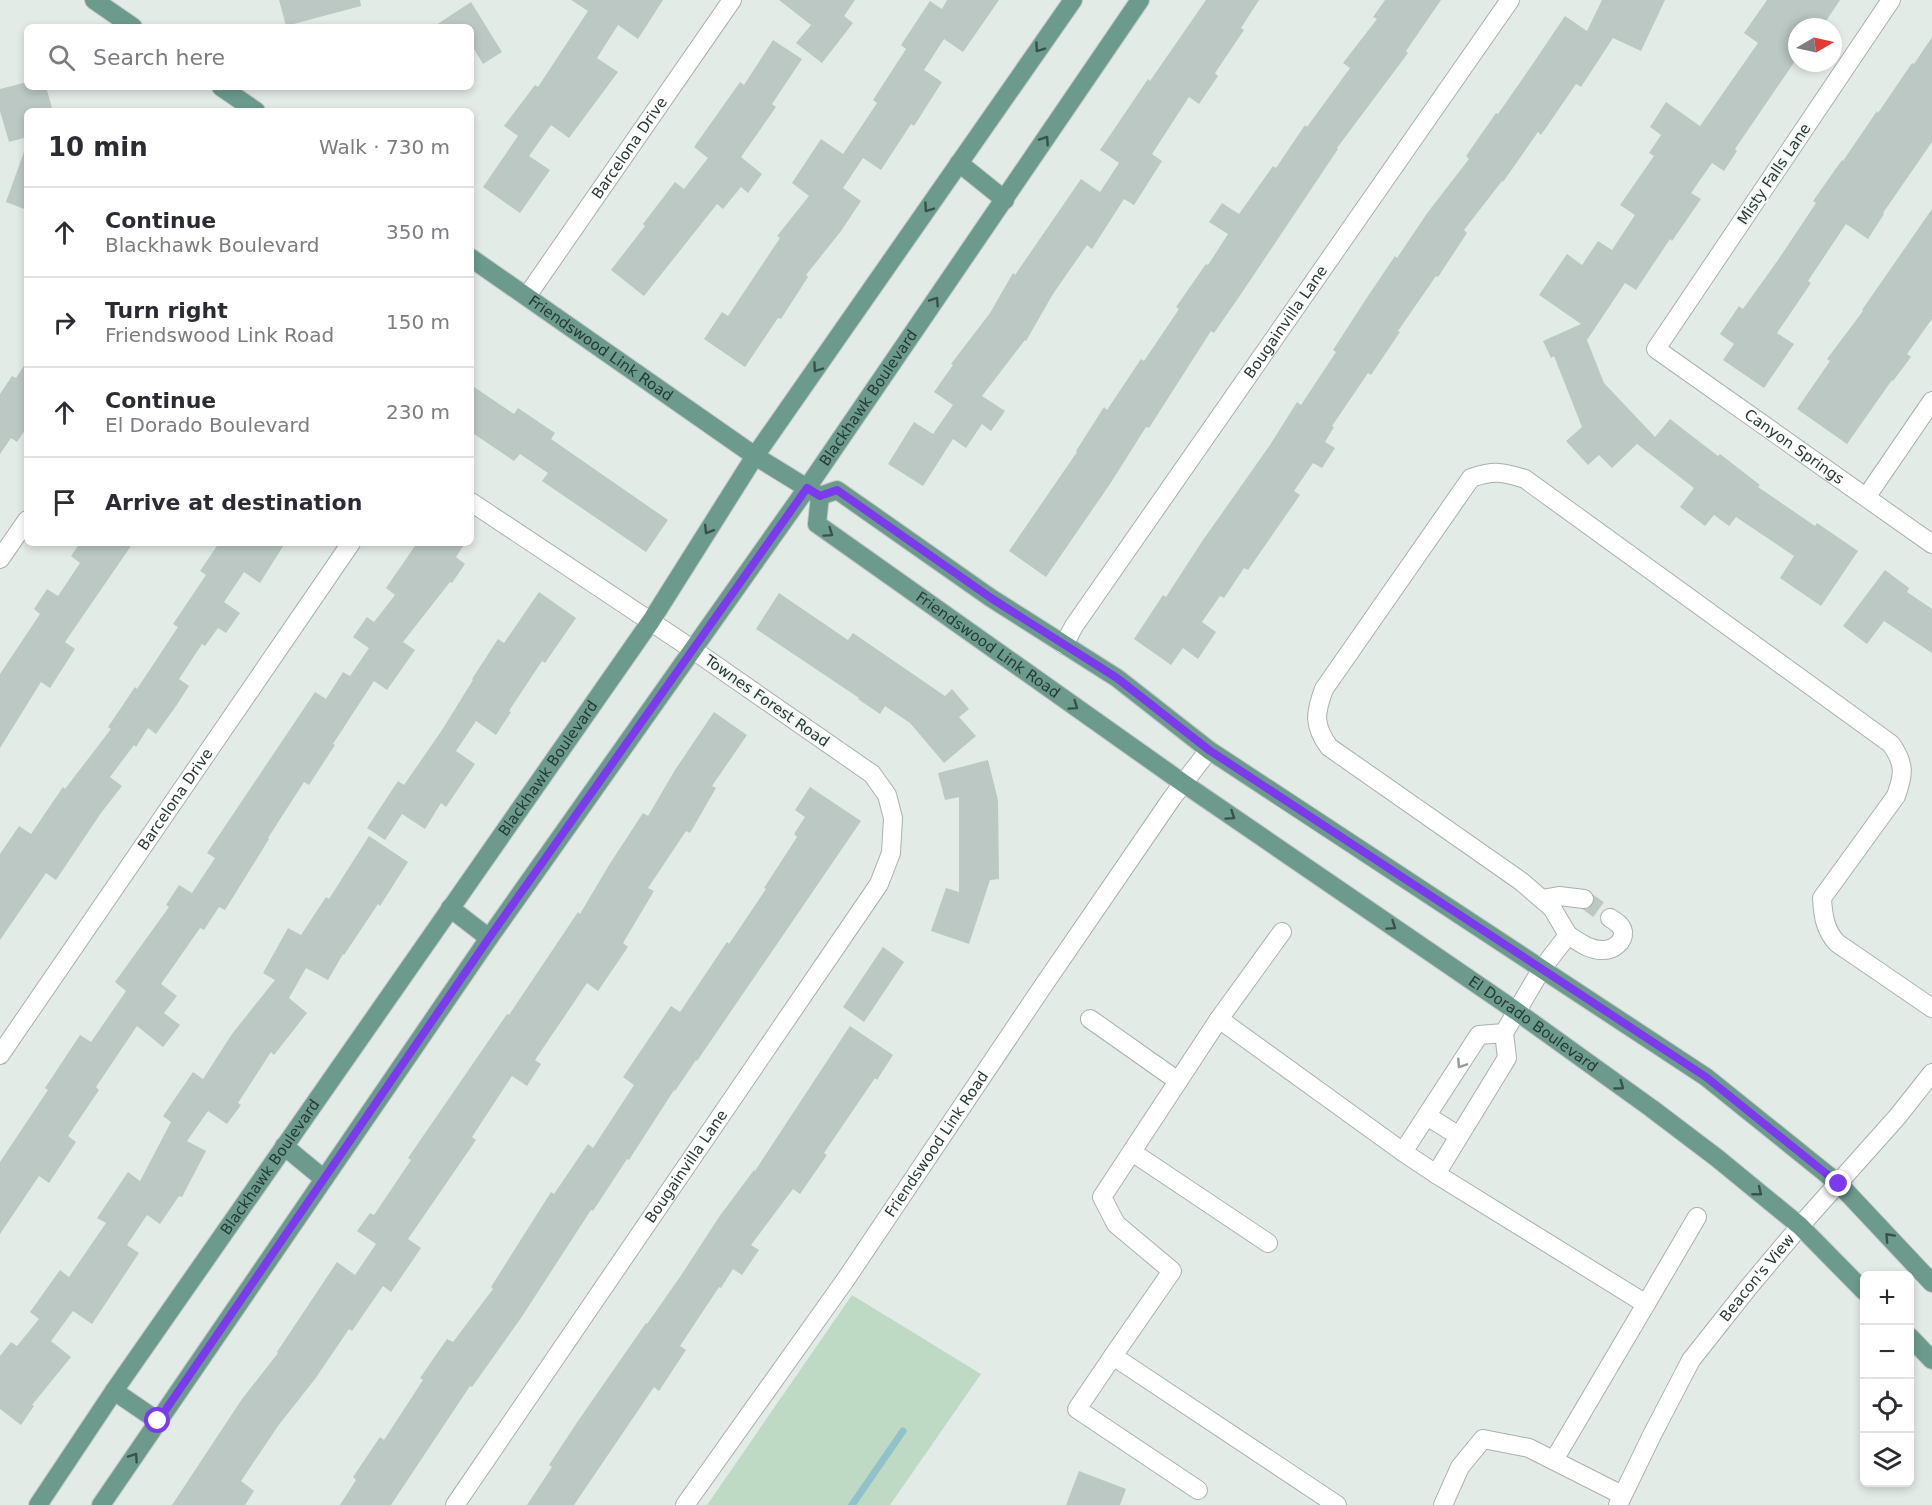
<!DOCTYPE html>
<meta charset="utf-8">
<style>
:root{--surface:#fff;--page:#f2f2f3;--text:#2b2b33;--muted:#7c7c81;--line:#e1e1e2}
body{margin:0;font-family:"DejaVu Sans",sans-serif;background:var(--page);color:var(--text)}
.controls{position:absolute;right:18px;bottom:18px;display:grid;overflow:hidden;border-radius:9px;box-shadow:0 3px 9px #0003}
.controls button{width:54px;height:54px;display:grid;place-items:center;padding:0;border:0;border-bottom:2px solid var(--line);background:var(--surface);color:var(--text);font:30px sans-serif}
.compass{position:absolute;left:1788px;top:18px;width:54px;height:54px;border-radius:50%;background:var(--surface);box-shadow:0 3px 9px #0003;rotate:81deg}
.stop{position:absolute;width:18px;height:18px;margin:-14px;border:4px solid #7c3aed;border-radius:50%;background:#fff}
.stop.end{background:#7c3aed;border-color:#fff;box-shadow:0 2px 6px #0008}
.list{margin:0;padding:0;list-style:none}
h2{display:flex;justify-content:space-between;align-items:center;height:78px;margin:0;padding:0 24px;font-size:26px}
h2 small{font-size:20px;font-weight:400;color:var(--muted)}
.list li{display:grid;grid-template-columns:39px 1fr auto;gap:18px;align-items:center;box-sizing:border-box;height:90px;padding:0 24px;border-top:2px solid var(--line)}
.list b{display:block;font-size:22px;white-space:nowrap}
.list p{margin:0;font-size:20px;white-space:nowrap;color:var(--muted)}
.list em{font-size:20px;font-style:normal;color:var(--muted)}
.icon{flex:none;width:33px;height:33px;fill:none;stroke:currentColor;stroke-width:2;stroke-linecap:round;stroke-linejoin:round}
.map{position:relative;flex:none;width:1932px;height:1505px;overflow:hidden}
.search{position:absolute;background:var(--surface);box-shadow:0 3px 9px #0003;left:24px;top:24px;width:450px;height:66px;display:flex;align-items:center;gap:15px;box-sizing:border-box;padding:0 21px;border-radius:9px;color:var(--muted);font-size:22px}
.panel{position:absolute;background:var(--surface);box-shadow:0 3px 9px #0003;left:24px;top:108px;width:450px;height:438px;border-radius:9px}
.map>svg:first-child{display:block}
.green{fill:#bedac5}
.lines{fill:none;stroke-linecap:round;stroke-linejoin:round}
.stream{stroke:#91c2ca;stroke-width:7}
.building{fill:#bbc8c3}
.minor-tunnel{stroke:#bdc8c3;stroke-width:18;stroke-dasharray:18 9;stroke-linecap:butt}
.minor-casing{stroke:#a6b2ae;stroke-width:20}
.major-casing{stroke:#c2c8c6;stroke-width:20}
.minor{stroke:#fff;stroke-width:18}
.major{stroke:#6c9b8e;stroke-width:18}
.oneway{stroke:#37524a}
.oneway2{stroke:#929c9a}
.route{stroke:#7c3aed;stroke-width:8}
.labels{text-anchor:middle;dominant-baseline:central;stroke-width:4.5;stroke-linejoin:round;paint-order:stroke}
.street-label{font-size:15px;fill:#253a34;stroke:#f3f8f5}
</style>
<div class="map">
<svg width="1932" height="1505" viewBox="0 0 1932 1505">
<rect width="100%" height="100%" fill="#e3ebe7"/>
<polygon class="green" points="852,1295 981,1374 890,1505 707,1505"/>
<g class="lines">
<polyline class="stream" points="852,1505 903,1431"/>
</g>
<g class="building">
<polygon points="279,0 360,0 361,6 286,26"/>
<polygon points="571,0 663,0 638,39 618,25 597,58 618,72 569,138 551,125 529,156 550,170 520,213 483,187 518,136 504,126 535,85 538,87 588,11"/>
<polygon points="779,0 855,0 844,16 853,23 822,63 796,43 811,25"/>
<polygon points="947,0 999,0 963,52 944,39 924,70 942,82 914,126 911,124 881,170 863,158 843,188 861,201 841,231 806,275 808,277 781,319 778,318 745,367 704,339 722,312 728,316 780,238 777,236 809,196 792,183 821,139 843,154 877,103 873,100 906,49 901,45 930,1 942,9"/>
<polygon points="1206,0 1259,0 1241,28 1244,30 1215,73 1218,76 1199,104 1189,97 1152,154 1162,161 1134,205 1124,199 1092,249 1087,245 1053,294 1026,341 1025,340 982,396 1005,411 991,431 982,424 966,448 953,439 923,486 888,464 914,422 933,434 953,405 934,392 953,365 951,364 990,313 1013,273 1015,275 1081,179 1100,192 1119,163 1100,150 1148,79 1150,81"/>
<polygon points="1385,0 1441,0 1406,51 1408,53 1337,148 1338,149 1241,294 1214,333 1211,331 1149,428 1146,427 1110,484 1046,577 1009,551 1077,452 1076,451 1104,407 1107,410 1141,359 1144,361 1179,309 1176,307 1206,264 1208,265 1228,234 1209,222 1222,203 1239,214 1273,166 1276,168 1305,125 1307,127 1350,68 1343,63 1377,19 1373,17"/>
<polygon points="1602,0 1665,0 1641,51 1613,38 1581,87 1576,84 1541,135 1538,132 1503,182 1502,181 1464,230 1467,233 1438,277 1436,276 1398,331 1400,332 1371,375 1368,373 1332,426 1334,427 1325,442 1335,448 1322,468 1313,463 1294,491 1300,495 1248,570 1244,568 1224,598 1220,596 1202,622 1216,632 1198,659 1183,648 1171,665 1134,639 1163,595 1166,597 1203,540 1270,445 1297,402 1301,405 1336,352 1333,350 1366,299 1395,256 1397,258 1428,212 1469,159 1466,156 1496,113 1498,114 1532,65 1565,16 1587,31"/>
<polygon points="1767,0 1840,0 1822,27 1797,27 1797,58 1735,149 1737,151 1724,171 1712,163 1691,193 1701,199 1672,241 1670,239 1636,290 1625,283 1587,340 1604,383 1655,437 1670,419 1718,456 1720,454 1760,485 1758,487 1815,526 1817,523 1858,551 1821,606 1780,578 1794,556 1736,517 1729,526 1714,515 1705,526 1680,507 1694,488 1637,444 1612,468 1599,455 1588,465 1566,441 1582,427 1554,356 1551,358 1543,341 1581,324 1539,295 1567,254 1582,265 1598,241 1612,250 1635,215 1620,205 1654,156 1649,153 1661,135 1650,127 1666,102 1700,126 1758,43 1744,33"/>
<polygon points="471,2 502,52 483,64 471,44 471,27 433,27"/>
<polygon points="1932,37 1932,142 1883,213 1884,214 1868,239 1846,224 1808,281 1811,283 1777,333 1794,344 1764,388 1723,360 1734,344 1720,334 1739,306 1743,309 1778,260 1816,203 1813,201 1842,160 1843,161 1877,111 1878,113 1912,63 1914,64"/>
<polygon points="773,40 802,59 772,104 776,107 741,157 762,174 748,193 741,187 723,209 717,204 644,296 611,270 645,226 643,224 675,182 684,189 708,158 694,147 740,82 744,85"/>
<polygon points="27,82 27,87 46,87 53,111 27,111 27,137 9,142 0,111 0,89"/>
<polygon points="25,149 27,150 27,210 6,202"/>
<polygon points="1932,209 1932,319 1907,354 1911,357 1893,381 1892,380 1847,444 1797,409 1830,361 1827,359 1863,311 1862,310"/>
<polygon points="27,361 27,427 17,442 11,438 0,454 0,394 12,376 16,378"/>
<polygon points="471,385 514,414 518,408 555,433 551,439 668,520 646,552 542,481 548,473 520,454 514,461 471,432"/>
<polygon points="80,543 133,543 65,642 75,649 50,688 41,682 0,748 0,674 40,614 34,609 47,589 58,596 80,563 71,556"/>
<polygon points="219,543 285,543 260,583 244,572 224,602 240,613 226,633 218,628 205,646 202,644 179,679 189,686 176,706 156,734 148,728 136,747 134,745 110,777 122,786 101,813 56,880 46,873 0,940 0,854 19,826 31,834 63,787 65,789 111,729 108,727 135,687 137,689 178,627 173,624 206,575 200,571"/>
<polygon points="417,543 465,543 456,557 465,564 452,583 450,582 403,642 415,650 387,690 374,681 333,744 335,745 309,785 304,782 268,838 269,839 225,910 219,907 204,930 200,928 161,984 177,996 164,1013 180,1025 163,1047 137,1026 96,1087 99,1090 68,1136 76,1142 49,1183 39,1176 0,1234 0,1162 48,1090 45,1088 80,1035 91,1042 126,991 115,982 169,907 166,905 179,885 192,893 215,858 207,853 315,692 326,699 343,672 350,676 369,648 353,637 367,617 374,622 395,595 386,588"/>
<polygon points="1885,570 1909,588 1907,592 1932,609 1932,653 1884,621 1867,644 1843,626"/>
<polygon points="539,592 576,618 545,663 542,661 509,711 511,712 496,735 476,721 456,751 475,764 446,807 441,803 425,829 402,814 385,840 367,828 398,781 404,785 442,730 473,680 472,679 498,639 504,643"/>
<polygon points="779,593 848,640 853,633 945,696 952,689 969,709 959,717 976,736 944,763 910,723 885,706 880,714 858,699 859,698 756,629"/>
<polygon points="714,712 747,735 712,786 716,788 690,833 686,831 648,888 654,891 623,943 628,947 598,991 587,983 535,1060 541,1064 527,1086 512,1076 472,1137 476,1140 408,1239 421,1248 391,1292 383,1286 352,1331 349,1329 315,1379 278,1426 241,1481 254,1491 245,1505 172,1505 242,1399 278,1353 277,1352 337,1262 355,1275 376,1244 357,1231 370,1213 374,1215 411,1160 408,1158 507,1014 509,1015 578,912 580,914 609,865 643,813 648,816 675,770"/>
<polygon points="988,760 998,800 999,879 990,880 969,944 931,931 946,888 959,892 959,797 945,800 938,773"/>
<polygon points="810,787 861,821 697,1061 696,1060 675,1091 674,1090 629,1160 627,1159 593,1211 591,1210 521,1318 472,1387 470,1386 391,1505 340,1505 356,1480 353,1477 380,1437 384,1440 423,1380 420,1378 447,1339 453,1342 493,1289 491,1287 551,1192 554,1194 588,1144 593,1148 634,1085 623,1077 648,1040 671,1006 680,1012 727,942 729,944 766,889 764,888 797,837 794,834 805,817 795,810"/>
<polygon points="369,836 408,862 380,906 378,904 344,955 343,954 328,980 306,968 289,998 307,1013 274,1055 271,1052 238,1103 241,1105 227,1124 208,1111 187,1141 206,1151 182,1197 179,1196 160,1224 147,1215 127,1245 139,1253 92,1324 73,1311 51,1341 71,1357 32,1405 34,1406 21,1425 0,1409 0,1356 11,1342 17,1346 39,1319 30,1312 60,1270 69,1277 106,1223 97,1218 128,1172 140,1181 171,1122 163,1116 193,1072 203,1079 232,1034 275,980 263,973 288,928 301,935 326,897 329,899"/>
<polygon points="883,947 904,962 864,1022 843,1007"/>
<polygon points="850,1026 893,1055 877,1080 875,1078 824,1153 827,1155 800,1194 793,1189 751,1245 759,1250 742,1275 733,1269 721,1288 719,1287 680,1346 686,1350 659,1391 654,1387 574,1505 527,1505 552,1467 549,1465 578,1421 646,1323 647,1324 682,1274 719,1217 754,1170 755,1171"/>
<polygon points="1079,1471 1126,1489 1120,1505 1066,1505"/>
</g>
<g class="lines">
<polyline class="minor-tunnel" points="1584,899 1610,918"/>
<g class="minor-casing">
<g id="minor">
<path id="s1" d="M1891,0L1656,349L1932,544"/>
<path id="s2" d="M527,296L732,0"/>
<polyline points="1867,496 1932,401"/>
<polyline points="0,559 27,520"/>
<path id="s3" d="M1064,645L1074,626L1510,0"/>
<polyline points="1542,899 1559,896 1584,899"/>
<polyline points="1282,932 1219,1019 1403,1152"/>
<path d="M1568,935C1579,942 1590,951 1604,950C1613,950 1624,942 1623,932C1622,925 1615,921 1610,918"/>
<polyline points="1090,1019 1178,1081"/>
<polyline points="1219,1019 1102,1197 1116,1224 1172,1271 1113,1356 1337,1505"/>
<path d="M1504,1033L1479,1035L1403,1152L1436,1174L1507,1058L1504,1033L1541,970L1568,935L1552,908L1522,882L1329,747C1313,725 1315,713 1324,689L1471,478C1494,470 1503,472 1525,479L1891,744C1905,764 1904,774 1896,796L1822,898C1823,916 1825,930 1837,943L1932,1008"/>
<path id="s4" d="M0,1055L351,543"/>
<polyline points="1427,1116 1459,1136"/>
<polyline points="1132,1152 1268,1243"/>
<polyline points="1436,1174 1646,1304 1554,1460"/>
<polyline points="1646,1304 1697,1217"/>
<polyline points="1113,1356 1077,1409 1198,1490"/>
<path id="s5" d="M455,1505L879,884L891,853L893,818L887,795L872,774L692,649L471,502"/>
<path id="s6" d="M685,1505L846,1279L1041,989L1172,798L1209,750"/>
<polyline points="1443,1505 1460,1467 1483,1439 1529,1448 1622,1495"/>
<path id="s7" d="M1618,1505L1653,1433L1691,1360L1748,1288L1800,1226L1898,1116L1932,1073"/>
</g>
</g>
<g class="major-casing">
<g id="major">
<polyline points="94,0 133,27"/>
<polyline points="221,87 256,111"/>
<polyline points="959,163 1005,200"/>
<path id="s8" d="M471,258L755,456L820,496L817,524L1183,783L1516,1011L1651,1108L1717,1158L1800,1226L1864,1291"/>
<polyline points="811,491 820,496 837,490 991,598 1117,678 1209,750 1706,1077 1839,1184 1932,1283"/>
<polyline points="450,908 489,938"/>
<polyline points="284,1146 324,1179"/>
<polyline points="1910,1337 1932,1360"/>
<polyline points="114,1391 158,1421"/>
<path id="s9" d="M38,1505L114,1391L651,621L755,456L1073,0"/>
<path id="s10" d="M101,1505L489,938L807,488L1140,0"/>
</g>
</g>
<use href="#minor" class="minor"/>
<use href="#major" class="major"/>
</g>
<defs><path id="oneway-chevron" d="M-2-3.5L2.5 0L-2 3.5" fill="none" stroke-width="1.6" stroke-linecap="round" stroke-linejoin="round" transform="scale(1.5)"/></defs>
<g class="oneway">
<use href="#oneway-chevron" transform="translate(1039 48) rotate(125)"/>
<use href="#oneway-chevron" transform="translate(1045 140) rotate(-56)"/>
<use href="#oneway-chevron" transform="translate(928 208) rotate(125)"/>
<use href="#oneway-chevron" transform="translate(935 301) rotate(-56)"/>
<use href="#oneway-chevron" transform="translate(817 368) rotate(125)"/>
<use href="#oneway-chevron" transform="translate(708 530) rotate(122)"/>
<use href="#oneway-chevron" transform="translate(829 533) rotate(35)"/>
<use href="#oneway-chevron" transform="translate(1074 706) rotate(35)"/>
<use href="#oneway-chevron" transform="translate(1231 816) rotate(34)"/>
<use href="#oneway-chevron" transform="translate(1392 926) rotate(34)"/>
<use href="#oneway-chevron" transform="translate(1620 1086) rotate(36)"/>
<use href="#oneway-chevron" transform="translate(1758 1192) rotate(39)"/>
<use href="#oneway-chevron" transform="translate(1889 1237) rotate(-133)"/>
<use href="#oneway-chevron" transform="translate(134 1457) rotate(-56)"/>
</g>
<use class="oneway2" href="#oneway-chevron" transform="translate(1461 1064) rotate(123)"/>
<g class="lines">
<polyline class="route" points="158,1421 489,938 807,488 820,496 837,490 991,598 1117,678 1209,750 1706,1077 1839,1184"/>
</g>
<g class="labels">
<g class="street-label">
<text stroke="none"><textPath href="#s2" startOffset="180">Barcelona Drive</textPath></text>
<text transform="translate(1774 174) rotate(-56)">Misty Falls Lane</text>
<text stroke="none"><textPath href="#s3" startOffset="392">Bougainvilla Lane</textPath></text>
<text stroke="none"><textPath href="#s8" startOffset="158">Friendswood Link Road</textPath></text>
<text stroke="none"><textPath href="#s10" startOffset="1347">Blackhawk Boulevard</textPath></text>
<text stroke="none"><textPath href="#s1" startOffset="590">Canyon Springs</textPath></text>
<text stroke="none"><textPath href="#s8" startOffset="660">Friendswood Link Road</textPath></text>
<text transform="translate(767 701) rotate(35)">Townes Forest Road</text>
<text stroke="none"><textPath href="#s9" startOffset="896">Blackhawk Boulevard</textPath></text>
<text stroke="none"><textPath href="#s4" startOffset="310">Barcelona Drive</textPath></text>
<text stroke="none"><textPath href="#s8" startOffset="1324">El Dorado Boulevard</textPath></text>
<text stroke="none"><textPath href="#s6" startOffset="440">Friendswood Link Road</textPath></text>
<text stroke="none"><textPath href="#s5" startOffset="410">Bougainvilla Lane</textPath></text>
<text stroke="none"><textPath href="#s9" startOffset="410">Blackhawk Boulevard</textPath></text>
<text stroke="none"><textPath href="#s7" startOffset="268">Beacon's View</textPath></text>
</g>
</g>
</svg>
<div class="controls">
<button>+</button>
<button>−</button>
<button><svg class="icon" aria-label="locate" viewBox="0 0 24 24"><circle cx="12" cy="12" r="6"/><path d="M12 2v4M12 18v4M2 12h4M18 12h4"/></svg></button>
<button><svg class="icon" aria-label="layers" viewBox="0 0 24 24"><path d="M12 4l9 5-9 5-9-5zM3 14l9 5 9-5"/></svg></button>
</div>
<svg class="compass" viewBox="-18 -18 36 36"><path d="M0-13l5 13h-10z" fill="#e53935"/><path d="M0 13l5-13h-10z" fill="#7c7c81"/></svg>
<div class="stop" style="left:158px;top:1421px"></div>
<div class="stop end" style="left:1839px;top:1184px"></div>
<div class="search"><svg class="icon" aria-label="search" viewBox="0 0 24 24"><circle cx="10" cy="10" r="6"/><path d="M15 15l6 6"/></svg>Search here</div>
<section class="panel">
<h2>10 min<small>Walk · 730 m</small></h2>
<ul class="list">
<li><svg class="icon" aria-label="ahead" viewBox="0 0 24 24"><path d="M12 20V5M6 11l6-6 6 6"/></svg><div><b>Continue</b><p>Blackhawk Boulevard</p></div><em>350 m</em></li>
<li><svg class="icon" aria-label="right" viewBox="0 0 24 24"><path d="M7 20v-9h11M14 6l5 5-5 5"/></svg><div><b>Turn right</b><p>Friendswood Link Road</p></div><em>150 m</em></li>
<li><svg class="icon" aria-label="ahead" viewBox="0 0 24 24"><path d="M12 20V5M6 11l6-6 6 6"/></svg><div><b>Continue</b><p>El Dorado Boulevard</p></div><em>230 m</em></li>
<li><svg class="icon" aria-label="arrive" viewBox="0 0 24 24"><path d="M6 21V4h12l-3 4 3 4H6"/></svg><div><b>Arrive at destination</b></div></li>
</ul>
</section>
</div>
